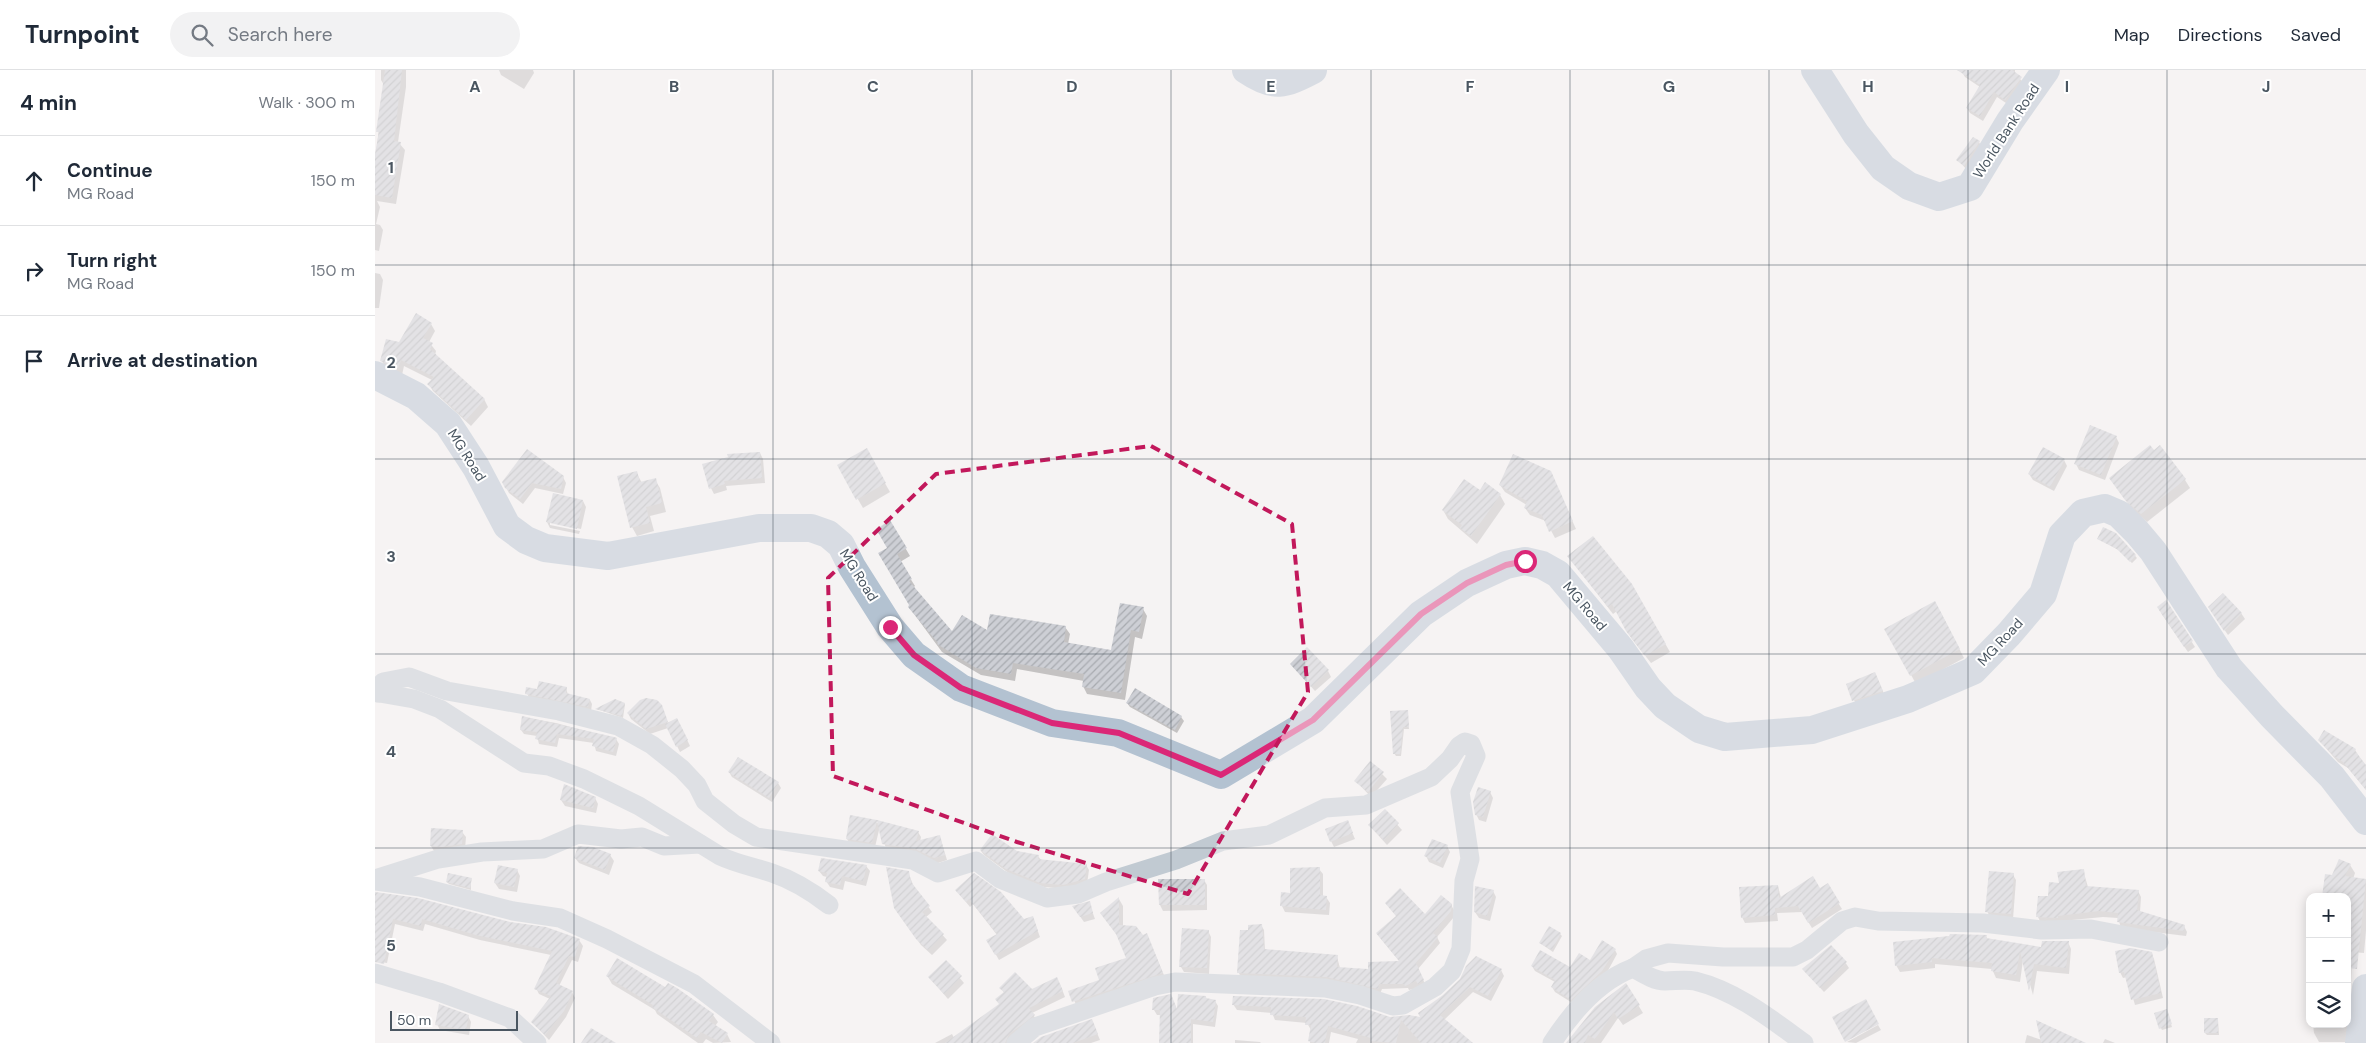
<!DOCTYPE html>
<meta charset="utf-8">
<style>
:root{--surface:#fff;--page:#f2f2f3;--text:#1f2937;--muted:#747a83;--line:#e0e1e3}
body{margin:0;font-family:"DM Sans",sans-serif;background:var(--page);color:var(--text)}
.controls{position:absolute;right:15px;bottom:15px;display:grid;overflow:hidden;border-radius:10px;box-shadow:0 2px 12px #0003}
.controls button{width:45px;height:45px;display:grid;place-items:center;padding:0;border:0;border-bottom:1px solid var(--line);background:var(--surface);color:var(--text);font:25px sans-serif}
.scale{position:absolute;left:15px;bottom:12px;width:128px;box-sizing:border-box;padding-left:5px;border:2px solid #4a5661;border-top:0;font-size:14px;line-height:18px;white-space:nowrap;color:#4a5661;-webkit-text-stroke:4px #fff;paint-order:stroke}
.stop{position:absolute;width:15px;height:15px;margin:-11px;border:4px solid #db2777;border-radius:50%;background:#fff}
.stop.end{background:#db2777;border-color:#fff;box-shadow:0 1px 5px #0008}
.list{margin:0;padding:0;list-style:none}
h2{display:flex;justify-content:space-between;align-items:center;height:65px;margin:0;padding:0 20px;font-size:21px}
h2 small{font-size:16px;font-weight:400;color:var(--muted)}
.list li{display:grid;grid-template-columns:32px 1fr auto;gap:15px;align-items:center;box-sizing:border-box;height:90px;padding:0 20px;border-top:1px solid var(--line)}
.list b{display:block;font-size:19px;white-space:nowrap}
.list p{margin:0;font-size:16px;white-space:nowrap;color:var(--muted)}
.list em{font-size:16px;font-style:normal;color:var(--muted)}
.icon{flex:none;width:28px;height:28px;fill:none;stroke:currentColor;stroke-width:2;stroke-linecap:round;stroke-linejoin:round}
.map{position:relative;flex:none;width:1991px;height:973px;overflow:hidden}
header{display:flex;align-items:center;gap:30px;box-sizing:border-box;height:70px;padding:0 25px;background:var(--surface);border-bottom:1px solid var(--line)}
header strong{font-size:24px}
nav{display:flex;gap:28px;margin-inline-start:auto;font-size:18px}
.search{width:350px;height:45px;background:var(--page);display:flex;align-items:center;gap:12px;box-sizing:border-box;padding:0 18px;border-radius:28px;color:var(--muted);font-size:19px}
main{display:flex}
aside{flex:1;background:var(--surface)}
.map>svg:first-child{display:block}
.shadow{fill:#0003}
.building{fill:url(#building-hatch)}
.lines{fill:none;stroke-linecap:round;stroke-linejoin:round}
.minor{stroke:#c1cad2;stroke-width:19}
.primary{stroke:#b3c2d1;stroke-width:28}
.route{stroke:#db2777;stroke-width:6}
.marked{fill:none;stroke:#c2185b;stroke-width:4;stroke-dasharray:10 6;stroke-linejoin:round}
.grid{fill:none;stroke:#4a5661;stroke-width:1;stroke-opacity:0.55}
.labels{text-anchor:middle;dominant-baseline:central;stroke-width:4;stroke-linejoin:round;paint-order:stroke}
.street-label{font-size:14px;fill:#4a5661;stroke:#fff}
.grid-label{font-size:16px;text-anchor:middle;font-weight:bold;fill:#4a5661;stroke:#fff;stroke-width:4;stroke-linejoin:round;paint-order:stroke}
</style>
<header>
<strong>Turnpoint</strong>
<div class="search"><svg class="icon" aria-label="search" viewBox="0 0 24 24"><circle cx="10" cy="10" r="6"/><path d="M15 15l6 6"/></svg>Search here</div>
<nav><a>Map</a><a>Directions</a><a>Saved</a></nav>
</header>
<main>
<aside>
<h2>4 min<small>Walk · 300 m</small></h2>
<ul class="list">
<li><svg class="icon" aria-label="ahead" viewBox="0 0 24 24"><path d="M12 20V5M6 11l6-6 6 6"/></svg><div><b>Continue</b><p>MG Road</p></div><em>150 m</em></li>
<li><svg class="icon" aria-label="right" viewBox="0 0 24 24"><path d="M7 20v-9h11M14 6l5 5-5 5"/></svg><div><b>Turn right</b><p>MG Road</p></div><em>150 m</em></li>
<li><svg class="icon" aria-label="arrive" viewBox="0 0 24 24"><path d="M6 21V4h12l-3 4 3 4H6"/></svg><div><b>Arrive at destination</b></div></li>
</ul>
</aside>
<div class="map">
<svg width="1991" height="973" viewBox="0 0 1991 973">
<defs>
<pattern id="building-hatch" width="6" height="6" patternUnits="userSpaceOnUse" patternTransform="scale(1.25)"><rect width="6" height="6" fill="#cdcfd5"/><path d="M-1 1l2-2M0 6l6-6M5 7l2-2" fill="none" stroke="#a8abb0"/></pattern>
</defs>
<rect width="100%" height="100%" fill="#f5f3f3"/>
<g class="shadow">
<polygon points="6,0 31,0 31,17 23,72 30,80 21,134 2,131 5,137 1,154 5,155 8,160 4,181 0,180 0,92 9,15 6,10"/>
<polygon points="124,0 158,0 159,3 149,19 126,5"/>
<polygon points="1588,0 1640,0 1640,4 1649,13 1634,35 1622,27 1608,51 1595,43 1592,38 1605,17 1590,7 1587,2"/>
<polygon points="1604,72 1607,78 1593,101 1583,90"/>
<polygon points="0,203 5,204 8,210 4,238 0,238"/>
<polygon points="56,254 60,261 54,272 61,281 60,285 109,329 113,337 96,356 58,321 54,314 57,310 29,296 27,305 11,298 6,290 25,274"/>
<polygon points="1741,367 1744,373 1730,410 1704,400 1701,394"/>
<polygon points="491,380 515,422 488,438 464,396"/>
<polygon points="385,383 388,389 390,413 351,416 352,420 339,424 336,418"/>
<polygon points="1689,390 1692,396 1679,421 1658,410 1654,404"/>
<polygon points="261,402 267,413 280,410 285,418 291,442 275,446 279,461 262,466 257,457"/>
<polygon points="1175,402 1201,459 1180,468 1171,451 1155,445 1150,438 1152,435 1130,422 1125,415"/>
<polygon points="188,407 191,413 188,424 160,418 148,434 134,423 128,412"/>
<polygon points="1735,408 1810,410 1815,418 1772,452 1757,439"/>
<polygon points="1111,414 1125,425 1130,434 1102,474 1073,449 1068,440 1105,422"/>
<polygon points="208,431 211,437 206,459 175,452 175,455 205,461 204,464 175,458 172,452"/>
<polygon points="515,452 535,486 525,492 540,516 538,518 577,563 690,557 695,564 693,574 737,581 768,539 772,546 767,569 760,567 750,630 712,624 708,616 709,611 642,599 640,611 606,605 567,582 534,537 536,536 514,479"/>
<polygon points="1740,464 1762,488 1757,493 1745,481 1724,469"/>
<polygon points="1194,487 1256,514 1295,582 1276,593 1257,569 1242,541 1238,544"/>
<polygon points="1791,532 1820,577 1813,582 1786,543"/>
<polygon points="1565,541 1589,588 1541,614 1511,559"/>
<polygon points="1838,543 1866,543 1870,549 1853,565"/>
<polygon points="916,594 953,601 956,607 940,621"/>
<polygon points="1500,603 1510,626 1482,636 1479,630"/>
<polygon points="191,618 193,625 215,630 217,634 216,641 154,628 152,623"/>
<polygon points="752,633 806,647 809,651 802,663 755,637"/>
<polygon points="250,634 248,648 222,639"/>
<polygon points="1032,641 1034,659 1029,659 1026,686 1021,686 1019,683"/>
<polygon points="289,642 293,654 305,655 315,676 305,682 293,658 275,664 256,649 253,643"/>
<polygon points="148,647 181,653 241,669 244,674 241,686 221,681 219,673 184,668 182,677 164,674 162,666 149,664 146,660"/>
<polygon points="1944,670 1980,680 1991,697 1991,720 1973,698 1963,692"/>
<polygon points="996,693 1012,709 996,727 981,711"/>
<polygon points="354,702 403,713 406,718 397,732 357,707"/>
<polygon points="1115,722 1118,728 1111,752 1104,750 1101,744"/>
<polygon points="220,728 223,734 221,743 190,736 186,730"/>
<polygon points="1010,741 1027,760 1012,775 995,756"/>
<polygon points="476,747 543,762 546,767 545,772 565,767 572,790 563,793 511,779 505,756 500,777 475,774 472,769"/>
<polygon points="972,751 980,769 959,777 956,771"/>
<polygon points="87,762 91,767 90,779 59,781 56,776"/>
<polygon points="1072,776 1075,782 1068,798 1054,792 1051,786"/>
<polygon points="606,781 641,782 663,786 666,790 711,795 714,800 712,814 691,819 669,817 635,804 609,785"/>
<polygon points="235,785 239,791 234,805 204,793 200,788"/>
<polygon points="1975,795 1980,803 1978,809 1991,810 1991,861 1989,883 1977,882 1974,972 1944,972 1939,963 1938,954 1972,954 1972,827 1958,806"/>
<polygon points="491,796 495,801 491,816 470,811 468,820 455,817 451,811 452,807 448,806 444,801"/>
<polygon points="944,799 948,804 948,827 951,827 955,833 954,845 910,842 907,836"/>
<polygon points="142,800 145,806 142,822 124,819 120,813"/>
<polygon points="1708,800 1713,817 1763,821 1766,827 1765,842 1809,856 1812,862 1811,866 1746,858 1743,848 1728,847 1666,853 1663,847 1664,827 1674,828 1685,815"/>
<polygon points="533,802 539,817 557,842 551,847 572,870 557,885 546,875 523,843"/>
<polygon points="1638,805 1641,810 1638,849 1615,847 1612,841"/>
<polygon points="96,809 96,820 74,814 72,812"/>
<polygon points="829,810 832,815 832,840 788,841 785,835"/>
<polygon points="1452,815 1467,839 1437,858 1427,842 1402,843 1403,851 1370,853 1367,847 1403,816 1406,828 1445,820"/>
<polygon points="581,820 648,851 658,848 665,867 624,890 613,871 622,865 598,834 595,837"/>
<polygon points="1118,821 1121,827 1115,851 1104,848 1100,842"/>
<polygon points="0,823 204,870 208,876 203,892 197,890 184,916 197,922 200,928 191,947 174,970 157,952 175,929 164,924 161,918 176,885 105,870 50,854 48,861 20,854 12,893 0,891"/>
<polygon points="744,829 748,836 748,856 767,867 772,865 791,910 703,939 695,921 725,911 752,889 744,868 726,843"/>
<polygon points="714,833 720,849 709,852 702,842"/>
<polygon points="1011,833 1050,846 1076,835 1079,840 1079,847 1062,867 1065,873 1043,899 1051,916 1034,920 1033,918 1007,919 1005,924 866,908 864,903 874,861 886,855 889,860 890,881 962,887 965,898 994,900 1025,892 1002,864 1022,847"/>
<polygon points="833,861 836,867 834,904 809,902 806,897"/>
<polygon points="1185,864 1187,866 1178,882 1165,873"/>
<polygon points="1611,866 1613,870 1667,879 1693,872 1696,879 1694,904 1662,901 1658,925 1648,890 1645,912 1621,908 1617,899 1560,894 1560,898 1525,902 1521,895"/>
<polygon points="1934,879 1935,879 1935,916 1933,913"/>
<polygon points="1240,880 1242,884 1230,906 1199,934 1180,922 1177,917 1180,912 1160,901 1157,896 1196,899"/>
<polygon points="1776,883 1779,889 1788,928 1760,935 1752,907 1748,908 1745,902"/>
<polygon points="571,892 589,913 573,929 554,907"/>
<polygon points="1470,892 1474,898 1449,922 1428,899"/>
<polygon points="1126,900 1129,906 1116,931 1098,922 1069,950 1093,973 1054,973 1046,966 1046,973 981,973 983,969 956,962 954,973 935,973 936,960 932,953 900,950 897,943 862,940 858,934 859,927 1015,948 1047,949 1044,943"/>
<polygon points="233,907 338,945 343,952 340,956 352,964 356,972 338,973 331,969 328,973 323,973 282,944 280,940 237,914"/>
<polygon points="685,914 690,927 657,943 662,951 635,973 560,973 577,964 579,968 625,935 629,923 626,918 657,920"/>
<polygon points="1251,915 1268,943 1248,955 1243,948 1226,973 1192,973"/>
<polygon points="796,926 803,942 831,927 832,930 840,931 843,936 840,957 818,954 818,973 785,973 786,945 782,945 779,940"/>
<polygon points="1792,942 1797,957 1787,960 1786,958"/>
<polygon points="93,946 96,952 94,965 65,960 62,954"/>
<polygon points="1843,950 1844,965 1832,965 1830,963"/>
<polygon points="717,951 725,970 716,973 660,973"/>
<polygon points="1503,955 1506,960 1481,973 1472,972"/>
<polygon points="1652,965 1667,970 1708,973 1650,973"/>
<polygon points="1730,969 1740,973 1728,973"/>
<polygon points="860,970 885,972 886,973 860,973"/>
</g>
<g class="building">
<polygon points="10,0 27,0 19,71 26,72 17,128 0,125 0,84 4,62 1,62"/>
<polygon points="1582,0 1637,0 1647,7 1630,30 1619,22 1605,46 1591,38 1605,15"/>
<polygon points="1598,67 1605,71 1589,96 1581,90"/>
<polygon points="41,243 57,253 48,268 58,273 55,279 110,329 91,350 52,314 59,307 26,290 23,298 5,291 11,269 24,272"/>
<polygon points="1715,355 1742,366 1726,405 1699,394"/>
<polygon points="1775,375 1779,380 1785,375 1811,409 1766,444 1750,430 1734,408"/>
<polygon points="1668,377 1690,389 1675,417 1653,404"/>
<polygon points="492,378 511,413 481,430 462,395"/>
<polygon points="152,379 189,406 186,419 157,413 145,429 130,418 127,412"/>
<polygon points="385,382 387,408 349,411 350,414 334,419 327,394 353,387 352,384"/>
<polygon points="1138,384 1176,401 1198,451 1174,462 1167,445 1149,438 1152,431 1124,415"/>
<polygon points="262,401 265,412 281,408 287,433 271,437 275,453 255,458 242,406"/>
<polygon points="1089,409 1105,420 1110,412 1126,424 1096,466 1085,458 1087,455 1067,440"/>
<polygon points="178,423 208,430 202,459 171,452"/>
<polygon points="515,450 532,478 522,484 537,509 534,511 577,561 587,545 612,560 615,544 691,556 689,572 736,580 745,533 769,537 764,562 756,560 746,623 707,617 709,604 638,593 636,604 601,598 562,574 563,573 533,537 534,535 503,483 512,478 501,459"/>
<polygon points="1728,457 1741,463 1761,485 1755,492 1742,479 1722,469"/>
<polygon points="1218,466 1257,514 1291,574 1270,586 1251,561 1237,534 1233,537 1192,486"/>
<polygon points="1848,523 1867,543 1849,561 1833,537"/>
<polygon points="1791,530 1818,571 1809,577 1782,537"/>
<polygon points="1560,531 1585,579 1535,606 1509,559"/>
<polygon points="932,577 954,600 936,617 915,594"/>
<polygon points="1500,602 1508,621 1477,631 1471,614"/>
<polygon points="164,611 192,617 191,623 215,629 213,637 150,624 151,617 162,619"/>
<polygon points="760,618 807,646 800,660 751,633"/>
<polygon points="271,628 282,630 287,635 293,652 271,659 252,643 265,630"/>
<polygon points="240,629 250,633 247,646 220,639"/>
<polygon points="1033,640 1034,657 1028,657 1025,684 1018,684 1015,641"/>
<polygon points="147,646 239,667 242,668 238,682 217,676 219,669 182,664 180,673 160,669 162,662 145,660"/>
<polygon points="302,648 313,670 301,677 290,654"/>
<polygon points="1949,660 1981,679 1980,681 1991,695 1991,720 1968,692 1959,686 1943,670"/>
<polygon points="363,687 404,712 394,728 353,702"/>
<polygon points="995,691 1009,702 993,722 979,711"/>
<polygon points="189,714 221,727 218,738 185,730"/>
<polygon points="1103,717 1116,721 1108,747 1100,745 1098,732"/>
<polygon points="1010,739 1024,753 1009,770 993,755"/>
<polygon points="475,745 502,750 544,761 541,771 565,765 570,785 559,788 540,779 507,774 502,751 497,773 471,769"/>
<polygon points="973,750 978,763 955,772 950,759"/>
<polygon points="56,758 88,760 87,774 67,777 55,776"/>
<polygon points="617,764 642,781 664,785 663,789 712,794 710,809 688,815 665,813 631,799 605,780"/>
<polygon points="1057,769 1073,775 1065,793 1049,786"/>
<polygon points="203,776 218,777 236,784 230,800 199,788"/>
<polygon points="446,788 492,795 488,811 467,806 465,815 450,812 452,803 443,801"/>
<polygon points="1964,789 1976,794 1970,806 1991,809 1982,899 1972,898 1972,827 1947,827 1950,804 1957,805"/>
<polygon points="123,795 143,799 139,817 119,813"/>
<polygon points="511,797 534,801 536,812 555,836 547,842 569,864 553,880 541,869 519,838"/>
<polygon points="945,797 945,825 952,826 951,840 905,836 906,822 915,823 915,798"/>
<polygon points="1709,799 1711,816 1764,820 1762,840 1810,855 1809,861 1742,852 1743,843 1724,841 1683,846 1683,848 1661,847 1663,826 1673,826 1674,812 1684,813 1682,802"/>
<polygon points="1614,801 1639,803 1636,844 1610,842"/>
<polygon points="73,803 97,808 95,818 71,812"/>
<polygon points="599,803 626,822 649,849 658,846 663,861 620,885 611,870 622,864 594,829 591,832 580,820"/>
<polygon points="1438,806 1445,818 1453,813 1465,833 1433,853 1423,836 1400,838 1400,845 1366,848 1364,817 1403,815 1404,828"/>
<polygon points="783,809 830,809 830,835 784,835"/>
<polygon points="1100,816 1119,820 1112,846 1099,842"/>
<polygon points="1025,818 1050,844 1066,825 1077,834 1076,841 1058,863 1063,867 1041,893 1049,910 1043,914 1041,911 1030,916 1029,914 1004,914 1003,919 951,907 862,903 865,860 873,860 873,855 887,854 889,879 963,885 962,897 993,899 993,892 1024,891 1001,863 1021,846 1010,833"/>
<polygon points="0,822 43,828 135,852 171,857 205,869 200,887 194,886 181,913 198,921 189,941 170,965 156,952 176,926 159,919 177,881 101,865 47,849 46,856 18,849 9,894 0,892"/>
<polygon points="744,827 744,855 761,856 768,865 772,863 788,903 697,932 693,921 724,910 720,898 751,888 741,864 725,843"/>
<polygon points="715,831 718,843 705,847 697,836"/>
<polygon points="1174,856 1186,863 1177,880 1164,873"/>
<polygon points="807,858 834,860 832,898 804,897"/>
<polygon points="1575,864 1612,865 1611,868 1666,877 1667,871 1694,871 1691,898 1659,894 1654,921 1645,881 1641,905 1616,901 1617,893 1557,888 1557,892 1520,896 1518,872 1574,866"/>
<polygon points="1227,870 1241,879 1227,901 1196,930 1176,917 1180,910 1156,896 1165,880 1195,897 1204,883 1215,890"/>
<polygon points="1456,875 1472,892 1445,918 1427,899"/>
<polygon points="1756,878 1777,882 1786,923 1756,930 1749,902 1744,903 1740,881"/>
<polygon points="1101,886 1127,899 1113,926 1095,917 1065,945 1098,973 1046,973 1026,950 1021,973 995,971 996,968 953,956 950,973 941,973 933,971 936,955 930,955 931,947 895,945 896,937 857,935 858,926 949,929 982,936 1015,947 1034,945 1045,947 1043,943 1068,925 1085,909 1091,896"/>
<polygon points="242,888 290,917 293,913 302,918 339,944 334,951 353,963 347,973 326,962 322,968 277,937 278,935 231,906"/>
<polygon points="571,890 587,906 569,924 553,907"/>
<polygon points="640,902 657,919 682,907 688,921 654,938 660,945 634,964 630,973 570,973 624,934 620,929 629,922 624,918"/>
<polygon points="1251,913 1265,935 1243,949 1239,942 1220,969 1213,965 1210,973 1191,973 1220,937"/>
<polygon points="796,924 802,939 803,924 831,926 831,928 841,930 838,952 816,949 816,973 784,973 785,940 777,940 778,928"/>
<polygon points="1491,929 1504,954 1470,972 1457,947"/>
<polygon points="64,934 94,945 91,960 60,955"/>
<polygon points="1792,939 1797,954 1784,959 1779,943"/>
<rect x="1829" y="948" width="14" height="15"/>
<polygon points="717,949 723,964 698,973 658,973 666,967"/>
<polygon points="1661,950 1711,973 1666,973"/>
<polygon points="216,958 241,973 206,973"/>
</g>
<g class="lines">
<g class="minor">
<path d="M0,622L39,629L65,639L149,693L174,696L209,709L264,736L345,786C362,794 379,797 397,803C418,810 436,821 454,835"/>
<polyline points="3,623 8,612 34,607 72,621 184,641 243,656 277,675 307,699 322,715 330,731 359,754 381,767 538,790 563,803 601,791 625,809 672,828 703,824 731,812 801,790 848,771 894,765 950,738 991,735 1056,707 1075,689 1084,676 1090,672 1096,674 1101,686 1085,722 1095,789 1089,811 1086,879 1077,901 1060,917 1028,935 1018,936 985,925 950,918 800,912 780,916 660,957 641,973"/>
<polyline points="0,809 63,789 107,782 168,779 203,764 246,769 267,767 289,776 325,774"/>
<polyline points="0,811 45,817 138,841 185,848 232,869 319,914 396,973"/>
<polyline points="1258,898 1271,889 1293,883 1348,887 1418,887 1432,880 1467,851 1480,847 1503,851 1608,853 1667,860 1716,859 1784,872"/>
<polyline points="0,903 64,922 135,948 162,973"/>
<path d="M1177,973C1197,942 1223,911 1258,898C1267,903 1279,911 1290,911C1300,911 1310,909 1320,911C1361,921 1396,949 1429,973"/>
</g>
<g class="primary">
<path d="M871,0C899,19 909,15 938,0"/>
<polyline points="1440,0 1481,64 1508,98 1534,116 1564,127 1595,117 1635,51 1671,0"/>
<polyline points="0,305 41,326 73,354 101,397 132,456 151,470 170,478 233,486 384,458 436,458 453,464 466,475 477,497 515,557 539,585 586,618 677,653 743,663 846,705 938,650 1046,544 1092,513 1131,495 1150,491 1167,495 1183,504 1246,579 1273,618 1290,636 1324,659 1350,667 1437,660 1533,629 1598,601 1634,564 1668,524 1687,465 1708,443 1730,438 1744,444 1762,462 1778,481 1854,598 1897,646 1957,707 1991,751"/>
<polyline points="1984,973 1991,918"/>
</g>
</g>
<g class="lines">
<polyline class="route" points="515,557 539,585 586,618 677,653 744,663 846,705 938,650 1046,544 1092,513 1131,495 1150,491"/>
</g>
<path d="M0 0H1991V973H0ZM776,376L917,454L933,622L813,824L642,772L458,706L453,508L561,404Z" fill="#f5f3f3" fill-opacity=".55" fill-rule="evenodd"/>
<path class="marked" d="M776,376L917,454L933,622L813,824L642,772L458,706L453,508L561,404Z"/>
<path class="grid" d="M199,0V973M398,0V973M597,0V973M796,0V973M996,0V973M1195,0V973M1394,0V973M1593,0V973M1792,0V973M0,195H1991M0,389H1991M0,584H1991M0,778H1991"/>
<g class="labels">
<g class="street-label">
<text transform="translate(1631 61) rotate(-57)">World Bank Road</text>
<text transform="translate(92 385) rotate(58)">MG Road</text>
<text transform="translate(484 505) rotate(58)">MG Road</text>
<text transform="translate(1210 536) rotate(50)">MG Road</text>
<text transform="translate(1625 572) rotate(-47)">MG Road</text>
</g>
</g>
<g class="grid-label">
<text x="100" y="22">A</text>
<text x="299" y="22">B</text>
<text x="498" y="22">C</text>
<text x="697" y="22">D</text>
<text x="896" y="22">E</text>
<text x="1095" y="22">F</text>
<text x="1294" y="22">G</text>
<text x="1493" y="22">H</text>
<text x="1692" y="22">I</text>
<text x="1891" y="22">J</text>
<text x="16" y="103">1</text>
<text x="16" y="298">2</text>
<text x="16" y="492">3</text>
<text x="16" y="687">4</text>
<text x="16" y="881">5</text>
</g>
</svg>
<div class="controls">
<button>+</button>
<button>−</button>
<button><svg class="icon" aria-label="layers" viewBox="0 0 24 24"><path d="M12 4l9 5-9 5-9-5zM3 14l9 5 9-5"/></svg></button>
</div>
<div class="scale">50 m</div>
<div class="stop" style="left:1150px;top:491px"></div>
<div class="stop end" style="left:515px;top:557px"></div>
</div>
</main>
